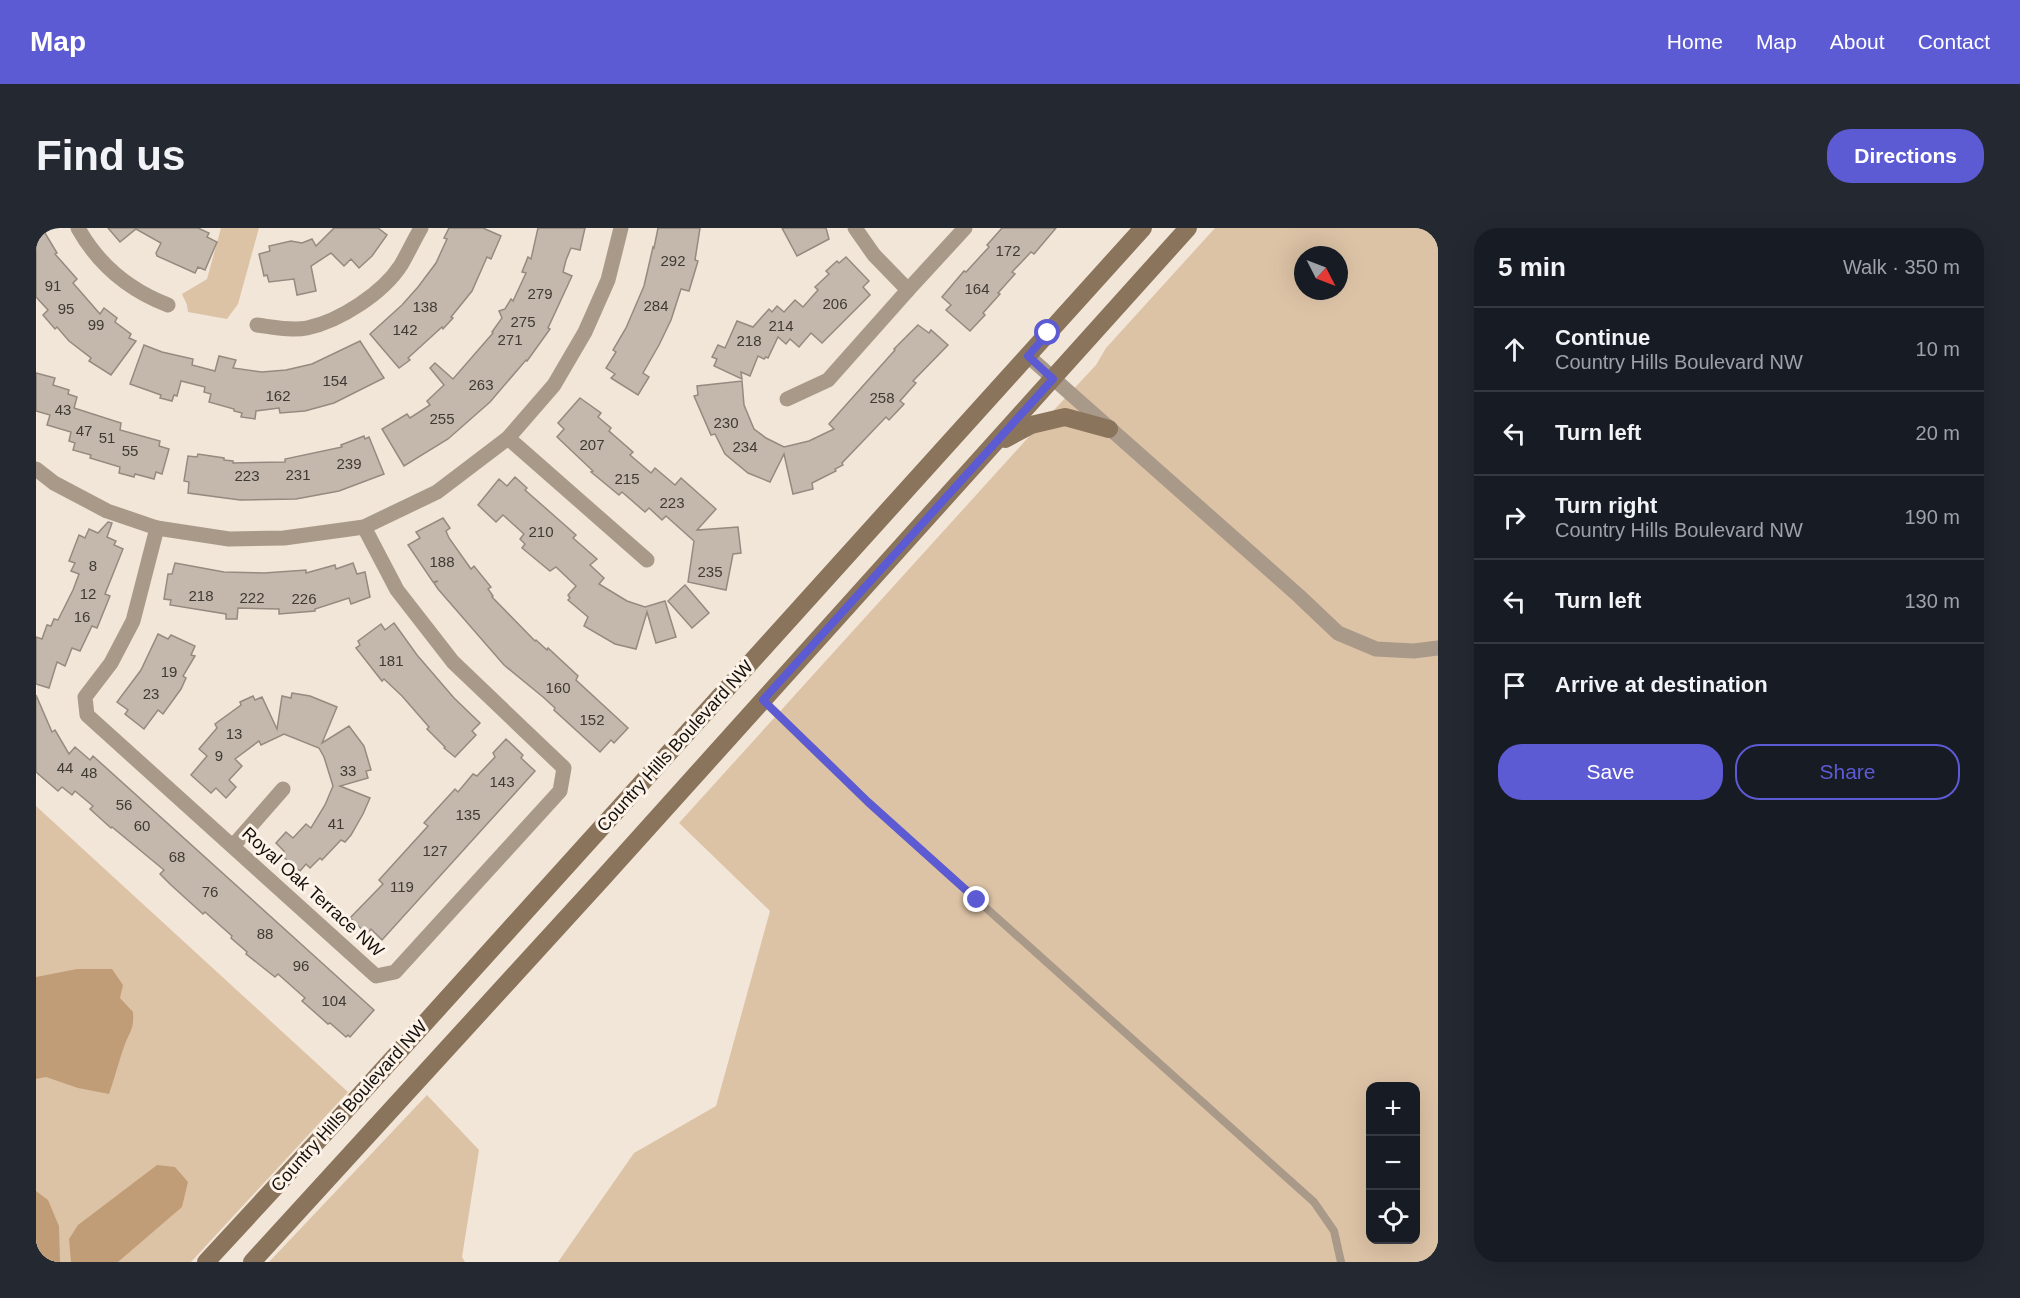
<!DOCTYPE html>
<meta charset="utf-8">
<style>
:root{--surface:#171b24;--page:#242831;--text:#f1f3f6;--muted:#9ea1a6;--line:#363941;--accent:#5d5bd3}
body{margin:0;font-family:Arial,sans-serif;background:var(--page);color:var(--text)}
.controls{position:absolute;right:18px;bottom:18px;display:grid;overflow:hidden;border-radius:12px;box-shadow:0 6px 24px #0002}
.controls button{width:54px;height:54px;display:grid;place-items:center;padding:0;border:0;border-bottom:2px solid var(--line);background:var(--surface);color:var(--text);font:30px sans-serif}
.compass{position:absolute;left:1258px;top:18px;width:54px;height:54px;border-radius:50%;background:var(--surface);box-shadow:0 6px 24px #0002;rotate:132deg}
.stop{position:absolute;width:18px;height:18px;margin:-14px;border:4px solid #5d5bd3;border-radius:50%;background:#fff}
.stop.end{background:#5d5bd3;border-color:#fff;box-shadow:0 2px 6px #0008}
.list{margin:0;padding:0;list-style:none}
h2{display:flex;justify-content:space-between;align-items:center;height:78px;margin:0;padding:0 24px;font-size:26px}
h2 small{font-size:20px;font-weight:400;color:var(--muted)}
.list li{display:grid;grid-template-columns:39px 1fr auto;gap:18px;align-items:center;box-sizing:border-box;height:84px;padding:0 24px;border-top:2px solid var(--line)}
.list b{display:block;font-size:22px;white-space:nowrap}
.list p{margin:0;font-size:20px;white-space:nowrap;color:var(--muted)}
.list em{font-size:20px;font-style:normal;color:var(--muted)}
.actions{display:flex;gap:12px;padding:18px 24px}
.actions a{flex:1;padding:14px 0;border:2px solid var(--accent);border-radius:24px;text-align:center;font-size:21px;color:var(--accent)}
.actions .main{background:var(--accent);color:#fff}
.icon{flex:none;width:33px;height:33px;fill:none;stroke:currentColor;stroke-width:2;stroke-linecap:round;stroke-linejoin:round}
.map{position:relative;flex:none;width:1402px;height:1034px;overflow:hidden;border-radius:24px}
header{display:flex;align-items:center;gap:36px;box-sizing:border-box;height:84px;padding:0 30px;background:var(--accent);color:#fff}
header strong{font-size:28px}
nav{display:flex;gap:33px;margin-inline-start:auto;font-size:21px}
.intro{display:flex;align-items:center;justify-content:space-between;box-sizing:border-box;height:144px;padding:0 36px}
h1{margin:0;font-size:42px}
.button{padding:15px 27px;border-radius:24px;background:var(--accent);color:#fff;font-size:21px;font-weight:700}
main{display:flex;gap:36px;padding:0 36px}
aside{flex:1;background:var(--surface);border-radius:24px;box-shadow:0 6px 24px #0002}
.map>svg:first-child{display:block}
.green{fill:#ddc3a6;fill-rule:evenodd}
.water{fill:#c09d76}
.building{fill:#c3b8ab;stroke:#958a7f;stroke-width:1.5}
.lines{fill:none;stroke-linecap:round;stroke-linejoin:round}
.lane{stroke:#a99989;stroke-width:8}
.street{stroke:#a99989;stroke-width:15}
.secondary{stroke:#8a745b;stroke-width:18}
.route{stroke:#5d5bd3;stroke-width:8}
.labels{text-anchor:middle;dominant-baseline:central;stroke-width:6;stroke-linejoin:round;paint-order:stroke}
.number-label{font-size:15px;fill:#403a34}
.street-label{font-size:18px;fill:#14100c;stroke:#fdf3e9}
</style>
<header>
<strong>Map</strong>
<nav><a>Home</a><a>Map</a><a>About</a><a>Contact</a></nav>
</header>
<div class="intro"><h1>Find us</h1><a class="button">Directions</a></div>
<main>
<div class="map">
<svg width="1402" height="1034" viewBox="0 0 1402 1034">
<rect width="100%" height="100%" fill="#f2e6d9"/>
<g class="green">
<polygon points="185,0 223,0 202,76 191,91 152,84 151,77 146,66 171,51"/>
<path d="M1179,0H1402V1034H522L598,925L680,878L734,683L643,595L989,213L1060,137L1070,120ZM1267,27H1303V63H1267ZM1334,858H1380V1012H1334Z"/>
<polygon points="0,578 312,864 155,1034 0,1034"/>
<polygon points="391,867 443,922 426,1029 429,1034 233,1034"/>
</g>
<g class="water">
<path d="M41,741H76L87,757L84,770L97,784C98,801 95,801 89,816C83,832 79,849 73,866L42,860L10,849L0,851V749Z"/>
<polygon points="121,937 139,939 152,954 146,979 82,1034 35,1034 33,1011 42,997"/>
<polygon points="0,963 12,972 23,998 24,1034 0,1034"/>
</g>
<g class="building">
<polygon points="0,0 6,0 21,25 19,26 41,51 37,55 64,86 68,80 81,90 79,94 95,106 93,110 100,113 75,147 53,133 55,130 33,113 21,99 19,101 7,87 12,82 0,69"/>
<polygon points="72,0 162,0 173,5 171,9 181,14 169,42 162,39 159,45 121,28 120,25 125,15 100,1 84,14"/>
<polygon points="298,0 342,0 351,7 336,28 323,40 315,31 308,38 295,25 275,38 280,63 261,67 258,51 233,54 231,47 228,48 223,26 234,23 233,18 255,13 266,15 276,11 280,18"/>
<polygon points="413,0 447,0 465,8 455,31 451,29 436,63 415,89 417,90 407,101 406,99 372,130 374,132 363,140 334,106 366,77 382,59 400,35 411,11 408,10"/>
<polygon points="502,0 549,0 544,22 535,20 530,32 527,44 536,48 512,100 514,101 491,133 490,132 454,174 412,211 368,238 346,201 371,186 374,190 394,177 391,173 408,157 394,140 399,135 417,151 457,105 456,104 466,90 463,83 469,81 475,71 477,73 490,45 486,44 492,29 495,31"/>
<polygon points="622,0 664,0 659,32 662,33 653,63 645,61 635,92 623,117 607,145 613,149 602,167 575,150 579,146 570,140 580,124 577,122 590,100 608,58 617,19 618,20"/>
<polygon points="746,0 790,0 793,11 761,28"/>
<polygon points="966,0 1020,0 998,26 995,24 976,44 979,46 962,65 964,66 947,85 949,87 934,103 910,82 915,77 906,69 928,43 930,44 953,19 951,17"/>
<polygon points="810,29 833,53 827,59 834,67 786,115 775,105 763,119 754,111 750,116 742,109 732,130 730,129 728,131 722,128 714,148 705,144 706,151 678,138 681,131 676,129 682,117 689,120 701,93 717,99 733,81 736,84 741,78 748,84 759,72 767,79 782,62 779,59 793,46 790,43 801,33 803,35"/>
<polygon points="882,97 893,105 895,102 912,117 877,153 880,155 864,173 868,176 853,192 850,189 806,235 807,237 799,241 800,243 776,255 777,261 757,266 748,226 734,254 712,245 689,226 679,206 675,207 658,168 662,167 661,158 706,153 708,177 718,201 730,210 748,219 773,213 798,201 793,196 859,122 858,121"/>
<polygon points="324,113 348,150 298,175 269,183 244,185 243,180 220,183 219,191 205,189 206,185 198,183 198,181 173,174 175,166 168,164 169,159 145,153 141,168 138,167 136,173 124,170 125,167 94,156 108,117 126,124 157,131 156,137 179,143 183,128 200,132 197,140 226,144 250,142 276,136"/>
<polygon points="0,145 19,150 17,157 33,162 32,166 41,169 38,180 85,195 84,202 124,213 123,218 133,221 126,246 120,244 118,251 99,246 98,249 83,245 84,239 54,230 55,227 37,222 39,215 33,213 35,204 11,197 14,187 0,183"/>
<polygon points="544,170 565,185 562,189 575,200 573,203 597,224 594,227 615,245 619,240 639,257 645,250 680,281 661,302 702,299 705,325 697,326 690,362 652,354 658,313 630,288 626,292 613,280 609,284 586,264 583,267 555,244 557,243 521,209 528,201 522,195"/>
<polygon points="328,208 329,211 333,209 348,246 303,263 260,271 204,272 152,265 153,254 148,253 152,228 161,229 162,226 188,230 188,232 197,233 197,235 249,234 249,231 306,219 305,217"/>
<polygon points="479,249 491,260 489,262 540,307 537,310 561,331 554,337 568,350 563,356 591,373 609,379 629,373 640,409 620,415 611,384 600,421 579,416 548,398 552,389 532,372 534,370 532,367 540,358 520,339 514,343 486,320 489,316 484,311 488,306 467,287 460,294 442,277 463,251 471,258"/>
<polygon points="407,290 414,300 410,303 413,310 435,341 438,338 455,359 452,361 457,368 456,369 499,413 500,412 511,422 512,420 542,448 540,452 592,500 578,515 575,512 564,524 518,482 519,480 507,469 468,437 402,361 398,355 402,353 397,354 372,317 384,310 380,304"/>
<polygon points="72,294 76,295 71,309 80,313 78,317 87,321 69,366 74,368 61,400 56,398 44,423 36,420 29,438 21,434 13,460 0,456 0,409 6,411 11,397 15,398 18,391 22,392 37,362 43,346 35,343 39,335 33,333 43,307 49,310 53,301 62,305"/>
<polygon points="139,335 188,344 228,345 270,342 270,345 299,337 300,341 317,335 321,346 329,344 334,369 315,376 313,370 279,381 279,383 243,386 243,381 202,380 201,391 190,391 190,386 134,377 135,372 128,371 132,346 136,346"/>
<polygon points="649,357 673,385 656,400 632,373"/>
<polygon points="358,395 381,427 418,470 444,495 436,503 440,507 419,529 408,520 409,519 391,501 393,499 366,468 348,451 346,453 320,420 324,417 322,413 345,396 349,402"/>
<polygon points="122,406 132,411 135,407 159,418 155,427 159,428 147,448 150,450 145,461 127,486 122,482 108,501 89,486 92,482 81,474 105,442"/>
<polygon points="256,465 274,468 301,479 286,515 313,498 328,518 335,542 330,543 332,550 304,558 334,570 327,586 315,607 309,614 305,612 286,632 284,630 274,640 270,636 264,643 245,627 248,623 240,615 250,604 257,610 270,596 275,600 289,577 297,558 288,529 283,520 248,506 225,517 223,513 199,531 206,538 193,552 200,559 190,570 180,560 175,565 155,547 171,528 163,521 181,500 179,496 205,477 204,474 217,468 219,472 226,469 241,501 246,468 255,470"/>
<polygon points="0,467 16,504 19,502 33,526 39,519 54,532 57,528 338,782 314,809 312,807 310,809 294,795 292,796 266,773 269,770 242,746 239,749 210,726 211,724 195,710 196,708 169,684 167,686 135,657 124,646 128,642 76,599 75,600 54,581 57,578 39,563 36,567 26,559 22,563 0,544"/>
<polygon points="470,511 487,527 485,530 499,543 346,712 335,701 331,706 314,690 347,656 343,652 392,598 388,595 419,561 422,564 437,546 441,548 459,529 457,525"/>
</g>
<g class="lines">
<polyline class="lane" points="728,473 832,574 1278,974 1298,1003 1305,1034"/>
<g class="street">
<path d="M42,0C62,36 93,62 132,77"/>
<polyline points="819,0 838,27 872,62 929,0"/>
<path d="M221,97C237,99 256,103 271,100C304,93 347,65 365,37C372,25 378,12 385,0"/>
<polyline points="992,128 1263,368 1302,405 1340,421 1378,423 1402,420"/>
<polyline points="751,171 792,152 872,62"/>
<polyline points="472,210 611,332"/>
<polyline points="0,241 18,255 71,283 121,300 193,311 248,310 328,299 401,264 472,210 518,157 549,104 572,52 585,0"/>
<polyline points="121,300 97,393 75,435 49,469 51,487 340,748 359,744 524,563 528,540 417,434 361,362 328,299"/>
<polyline points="197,618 247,561"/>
</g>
<g class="secondary">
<polyline points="969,211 995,197 1029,189 1073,201"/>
<polyline points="170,1034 304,889 1107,0"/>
<polyline points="216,1034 566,651 1152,0"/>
</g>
</g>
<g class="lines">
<polyline class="route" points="941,672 832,574 727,472 1017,151 992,128 1012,105"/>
</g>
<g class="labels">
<g class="number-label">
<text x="972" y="22">172</text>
<text x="637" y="32">292</text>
<text x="17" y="57">91</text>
<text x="941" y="60">164</text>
<text x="504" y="65">279</text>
<text x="799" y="75">206</text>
<text x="620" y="77">284</text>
<text x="389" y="78">138</text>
<text x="30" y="80">95</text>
<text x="487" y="93">275</text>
<text x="60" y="96">99</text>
<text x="745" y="97">214</text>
<text x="369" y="101">142</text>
<text x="474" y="111">271</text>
<text x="713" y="112">218</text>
<text x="299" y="152">154</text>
<text x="445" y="156">263</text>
<text x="242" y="167">162</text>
<text x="846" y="169">258</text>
<text x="27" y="181">43</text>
<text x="406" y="190">255</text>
<text x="690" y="194">230</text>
<text x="48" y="202">47</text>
<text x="71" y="209">51</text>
<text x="556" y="216">207</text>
<text x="709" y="218">234</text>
<text x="94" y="222">55</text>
<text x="313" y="235">239</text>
<text x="262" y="246">231</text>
<text x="211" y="247">223</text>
<text x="591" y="250">215</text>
<text x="636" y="274">223</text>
<text x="505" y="303">210</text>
<text x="406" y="333">188</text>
<text x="57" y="337">8</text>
<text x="674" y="343">235</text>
<text x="52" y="365">12</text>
<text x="165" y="367">218</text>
<text x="216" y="369">222</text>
<text x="268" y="370">226</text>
<text x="46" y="388">16</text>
<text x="355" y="432">181</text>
<text x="133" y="443">19</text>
<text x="522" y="459">160</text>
<text x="115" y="465">23</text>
<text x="556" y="491">152</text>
<text x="198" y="505">13</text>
<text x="183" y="527">9</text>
<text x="29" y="539">44</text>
<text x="312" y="542">33</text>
<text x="53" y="544">48</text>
<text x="466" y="553">143</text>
<text x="88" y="576">56</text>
<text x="432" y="586">135</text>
<text x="300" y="595">41</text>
<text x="106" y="597">60</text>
<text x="399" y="622">127</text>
<text x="141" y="628">68</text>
<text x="366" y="658">119</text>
<text x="174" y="663">76</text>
<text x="229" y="705">88</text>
<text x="265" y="737">96</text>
<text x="298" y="772">104</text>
</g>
<g class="street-label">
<text transform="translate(639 518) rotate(-48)">Country Hills Boulevard NW</text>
<text transform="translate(277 664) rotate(42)">Royal Oak Terrace NW</text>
<text transform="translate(313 878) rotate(-48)">Country Hills Boulevard NW</text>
</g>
</g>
</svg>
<div class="controls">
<button>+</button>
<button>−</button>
<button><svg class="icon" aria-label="locate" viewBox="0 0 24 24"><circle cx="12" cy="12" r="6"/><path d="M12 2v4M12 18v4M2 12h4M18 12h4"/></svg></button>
</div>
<svg class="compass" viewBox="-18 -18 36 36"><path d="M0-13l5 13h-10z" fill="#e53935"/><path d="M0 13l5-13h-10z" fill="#9ea1a6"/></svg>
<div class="stop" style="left:1012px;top:105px"></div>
<div class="stop end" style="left:941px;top:672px"></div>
</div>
<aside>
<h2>5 min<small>Walk · 350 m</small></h2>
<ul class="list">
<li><svg class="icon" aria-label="ahead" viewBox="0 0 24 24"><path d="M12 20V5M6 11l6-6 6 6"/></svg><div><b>Continue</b><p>Country Hills Boulevard NW</p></div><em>10 m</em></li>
<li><svg class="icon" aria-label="left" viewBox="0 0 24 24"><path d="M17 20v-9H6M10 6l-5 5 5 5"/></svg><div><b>Turn left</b></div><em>20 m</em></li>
<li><svg class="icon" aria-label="right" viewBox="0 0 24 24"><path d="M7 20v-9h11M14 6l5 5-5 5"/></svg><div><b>Turn right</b><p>Country Hills Boulevard NW</p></div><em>190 m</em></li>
<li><svg class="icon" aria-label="left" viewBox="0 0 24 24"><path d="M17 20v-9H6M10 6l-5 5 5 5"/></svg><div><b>Turn left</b></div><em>130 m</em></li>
<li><svg class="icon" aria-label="arrive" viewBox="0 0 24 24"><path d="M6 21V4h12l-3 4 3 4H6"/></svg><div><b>Arrive at destination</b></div></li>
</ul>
<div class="actions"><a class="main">Save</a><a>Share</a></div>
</aside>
</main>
